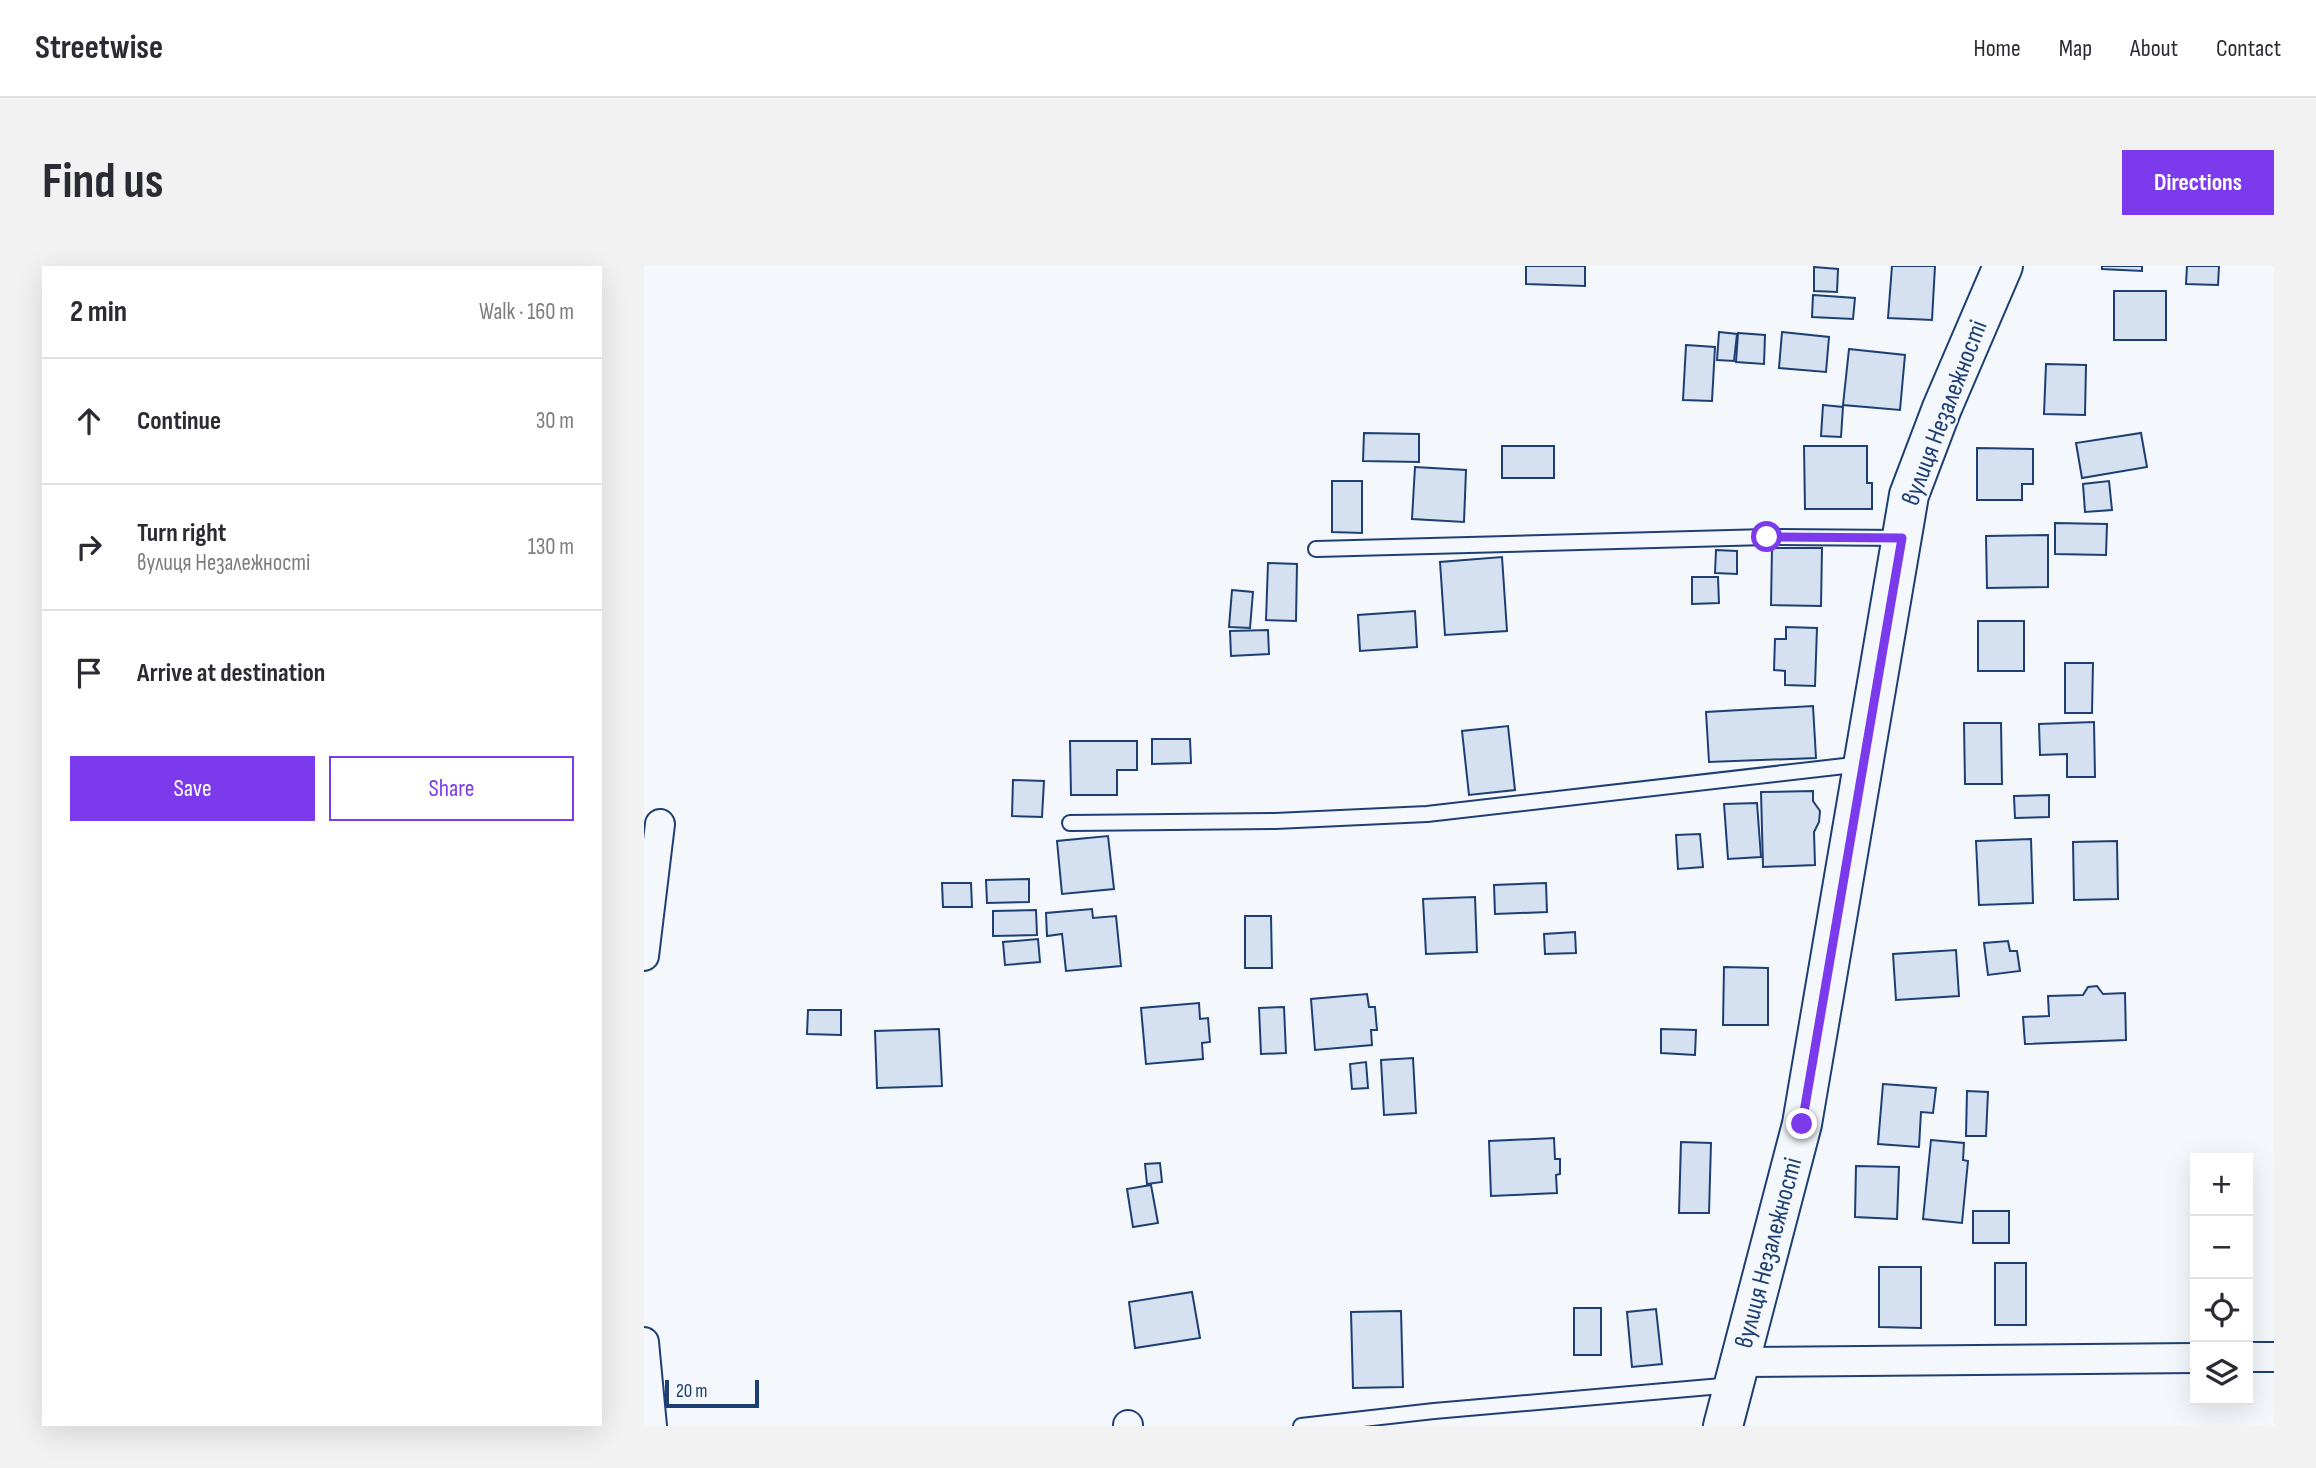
<!DOCTYPE html>
<meta charset="utf-8">
<style>
:root{--surface:#fff;--page:#f2f2f3;--text:#2b2b33;--muted:#7c7c81;--line:#e1e1e2;--accent:#7c3aed}
body{margin:0;font-family:"Sofia Sans Condensed",sans-serif;background:var(--page);color:var(--text)}
.controls{position:absolute;right:21px;bottom:21px;display:grid;overflow:hidden;border-radius:0px;box-shadow:0 7px 28px #0002}
.controls button{width:63px;height:63px;display:grid;place-items:center;padding:0;border:0;border-bottom:2px solid var(--line);background:var(--surface);color:var(--text);font:35px sans-serif}
.scale{position:absolute;left:21px;bottom:18px;width:94px;box-sizing:border-box;padding-left:7px;border:4px solid #1d3f73;border-top:0;font-size:19px;line-height:24px;white-space:nowrap;color:#1d3f73;-webkit-text-stroke:5px #f4f7fb;paint-order:stroke}
.stop{position:absolute;width:21px;height:21px;margin:-16px;border:5px solid #7c3aed;border-radius:50%;background:#fff}
.stop.end{background:#7c3aed;border-color:#fff;box-shadow:0 2px 7px #0008}
.list{margin:0;padding:0;list-style:none}
h2{display:flex;justify-content:space-between;align-items:center;height:91px;margin:0;padding:0 28px;font-size:30px}
h2 small{font-size:23px;font-weight:400;color:var(--muted)}
.list li{display:grid;grid-template-columns:46px 1fr auto;gap:21px;align-items:center;box-sizing:border-box;height:126px;padding:0 28px;border-top:2px solid var(--line)}
.list b{display:block;font-size:26px;white-space:nowrap}
.list p{margin:0;font-size:23px;white-space:nowrap;color:var(--muted)}
.list em{font-size:23px;font-style:normal;color:var(--muted)}
.actions{display:flex;gap:14px;padding:21px 28px}
.actions a{flex:1;padding:16px 0;border:2px solid var(--accent);border-radius:0px;text-align:center;font-size:24px;color:var(--accent)}
.actions .main{background:var(--accent);color:#fff}
.icon{flex:none;width:38px;height:38px;fill:none;stroke:currentColor;stroke-width:2;stroke-linecap:round;stroke-linejoin:round}
.map{position:relative;flex:none;width:1630px;height:1160px;overflow:hidden;border-radius:0px}
header{display:flex;align-items:center;gap:42px;box-sizing:border-box;height:98px;padding:0 35px;background:var(--surface);border-bottom:2px solid var(--line)}
header strong{font-size:33px}
nav{display:flex;gap:38px;margin-inline-start:auto;font-size:24px}
.intro{display:flex;align-items:center;justify-content:space-between;box-sizing:border-box;height:168px;padding:0 42px}
h1{margin:0;font-size:49px}
.button{padding:18px 32px;border-radius:0px;background:var(--accent);color:#fff;font-size:24px;font-weight:700}
main{display:flex;gap:42px;padding:0 42px}
aside{flex:1;background:var(--surface);border-radius:0px;box-shadow:0 7px 28px #0002}
.map>svg:first-child{display:block}
.building{fill:#d5e0f0;stroke:#1d3f73;stroke-width:2}
.lines{fill:none;stroke-linecap:round;stroke-linejoin:round}
.lane-casing{stroke:#1d3f73;stroke-width:18}
.street-casing{stroke:#1d3f73;stroke-width:32}
.secondary-casing{stroke:#1d3f73;stroke-width:42}
.lane{stroke:#f4f7fb;stroke-width:14}
.street{stroke:#f4f7fb;stroke-width:28}
.secondary{stroke:#f4f7fb;stroke-width:38}
.route{stroke:#7c3aed;stroke-width:9}
.labels{text-anchor:middle;dominant-baseline:central;stroke-width:5;stroke-linejoin:round;paint-order:stroke}
.street-label{font-size:26px;fill:#1d3f73;stroke:#f4f7fb}
</style>
<header>
<strong>Streetwise</strong>
<nav><a>Home</a><a>Map</a><a>About</a><a>Contact</a></nav>
</header>
<div class="intro"><h1>Find us</h1><a class="button">Directions</a></div>
<main>
<aside>
<h2>2 min<small>Walk · 160 m</small></h2>
<ul class="list">
<li><svg class="icon" aria-label="ahead" viewBox="0 0 24 24"><path d="M12 20V5M6 11l6-6 6 6"/></svg><div><b>Continue</b></div><em>30 m</em></li>
<li><svg class="icon" aria-label="right" viewBox="0 0 24 24"><path d="M7 20v-9h11M14 6l5 5-5 5"/></svg><div><b>Turn right</b><p>вулиця Незалежності</p></div><em>130 m</em></li>
<li><svg class="icon" aria-label="arrive" viewBox="0 0 24 24"><path d="M6 21V4h12l-3 4 3 4H6"/></svg><div><b>Arrive at destination</b></div></li>
</ul>
<div class="actions"><a class="main">Save</a><a>Share</a></div>
</aside>
<div class="map">
<svg width="1630" height="1160" viewBox="0 0 1630 1160">
<rect width="100%" height="100%" fill="#f4f7fb"/>
<g class="building">
<polygon points="882,0 941,0 941,20 882,18"/>
<polygon points="1248,0 1291,0 1288,54 1244,52"/>
<polygon points="1458,0 1498,0 1498,5 1458,3"/>
<polygon points="1543,0 1575,0 1574,19 1542,18"/>
<polygon points="1170,1 1194,3 1193,26 1170,25"/>
<rect x="1470" y="25" width="52" height="49"/>
<polygon points="1169,29 1211,32 1209,53 1168,51"/>
<polygon points="1075,66 1093,68 1090,95 1073,94"/>
<polygon points="1138,66 1185,71 1182,106 1135,102"/>
<polygon points="1094,67 1121,69 1120,98 1092,96"/>
<polygon points="1042,79 1071,81 1068,135 1039,134"/>
<polygon points="1205,83 1261,89 1256,144 1199,139"/>
<polygon points="1402,98 1442,99 1441,149 1400,148"/>
<polygon points="1179,139 1199,141 1197,171 1177,170"/>
<polygon points="720,167 775,168 775,196 719,195"/>
<polygon points="1497,167 1503,201 1438,212 1432,177"/>
<rect x="858" y="180" width="52" height="32"/>
<polygon points="1160,180 1223,180 1223,217 1228,217 1228,243 1161,243"/>
<polygon points="1333,182 1389,183 1389,218 1378,218 1378,234 1333,234"/>
<polygon points="771,201 822,204 820,256 768,253"/>
<polygon points="688,215 718,215 718,267 688,266"/>
<polygon points="1465,215 1468,244 1441,246 1439,218"/>
<polygon points="1411,257 1463,258 1462,289 1411,288"/>
<polygon points="1404,269 1404,321 1343,322 1342,270"/>
<polygon points="1128,282 1178,282 1177,340 1127,339"/>
<polygon points="1072,284 1093,285 1093,308 1071,307"/>
<polygon points="858,291 863,365 801,369 796,296"/>
<polygon points="624,297 653,298 652,355 622,354"/>
<polygon points="1048,311 1074,311 1075,337 1048,338"/>
<polygon points="588,324 609,326 606,362 585,361"/>
<polygon points="771,345 773,381 716,385 714,349"/>
<rect x="1334" y="355" width="46" height="50"/>
<polygon points="1142,361 1173,362 1171,420 1141,419 1141,405 1130,404 1131,373 1142,373"/>
<polygon points="624,364 625,388 587,390 586,365"/>
<polygon points="1421,397 1449,397 1448,447 1421,447"/>
<polygon points="1169,440 1172,492 1065,496 1062,446"/>
<polygon points="1450,456 1451,511 1423,511 1423,488 1396,489 1395,458"/>
<polygon points="1320,457 1357,457 1358,518 1321,518"/>
<polygon points="864,460 871,524 825,529 818,465"/>
<polygon points="508,473 546,473 547,497 508,498"/>
<polygon points="426,475 493,475 493,504 473,504 473,529 427,529"/>
<polygon points="369,514 400,515 398,551 368,550"/>
<polygon points="1169,525 1169,535 1176,545 1175,556 1170,566 1171,599 1119,601 1117,526"/>
<polygon points="1405,529 1405,551 1371,552 1370,530"/>
<polygon points="1113,537 1117,591 1084,593 1080,538"/>
<polygon points="1056,568 1059,601 1034,603 1032,569"/>
<polygon points="464,570 470,623 418,628 413,575"/>
<polygon points="1387,573 1389,637 1335,639 1332,575"/>
<polygon points="1473,575 1474,633 1430,634 1429,576"/>
<polygon points="385,613 385,636 343,637 342,614"/>
<polygon points="298,617 327,617 328,641 299,641"/>
<polygon points="902,617 903,646 851,648 850,619"/>
<polygon points="831,631 833,686 782,688 779,633"/>
<polygon points="448,643 449,652 472,650 477,700 422,705 418,668 403,670 402,647"/>
<polygon points="392,644 393,669 349,670 349,645"/>
<polygon points="601,650 627,650 628,702 601,702"/>
<polygon points="931,666 932,687 901,688 900,668"/>
<polygon points="394,673 396,696 361,699 359,676"/>
<polygon points="1364,675 1366,685 1373,685 1376,705 1344,709 1340,677"/>
<polygon points="1312,684 1315,730 1252,734 1249,688"/>
<polygon points="1080,701 1124,702 1124,759 1079,759"/>
<polygon points="1453,720 1459,728 1481,727 1482,774 1381,778 1379,751 1405,750 1404,730 1439,729 1444,721"/>
<polygon points="723,728 725,741 731,741 733,764 727,764 728,779 671,784 667,733"/>
<polygon points="555,737 556,753 564,752 566,776 558,777 559,793 502,798 497,742"/>
<polygon points="640,741 642,787 617,788 615,742"/>
<polygon points="164,744 197,744 197,769 163,768"/>
<polygon points="295,763 298,820 233,822 231,765"/>
<polygon points="1017,763 1052,764 1051,789 1017,787"/>
<polygon points="769,792 772,847 740,849 737,794"/>
<polygon points="722,796 724,822 708,823 706,798"/>
<polygon points="1239,818 1292,822 1289,847 1277,846 1275,881 1234,878"/>
<polygon points="1323,825 1344,826 1342,870 1322,870"/>
<polygon points="910,872 911,893 916,893 916,908 912,909 913,927 847,930 845,875"/>
<polygon points="1287,874 1320,877 1319,894 1324,895 1318,957 1279,953"/>
<polygon points="1037,876 1067,877 1065,947 1035,947"/>
<polygon points="516,897 518,916 503,918 501,898"/>
<polygon points="1212,900 1255,901 1253,953 1211,951"/>
<polygon points="507,919 514,957 489,961 483,923"/>
<rect x="1329" y="945" width="36" height="32"/>
<rect x="1351" y="997" width="31" height="62"/>
<polygon points="1235,1001 1277,1001 1277,1062 1235,1061"/>
<polygon points="548,1026 556,1072 491,1082 485,1036"/>
<rect x="930" y="1042" width="27" height="47"/>
<polygon points="1012,1043 1018,1098 988,1101 983,1046"/>
<polygon points="757,1045 759,1121 709,1122 707,1046"/>
</g>
<g class="lines">
<g class="lane-casing">
<g id="lane">
<polyline points="672,283 1123,271 1257,272"/>
<polyline points="426,557 631,555 783,548 1218,498"/>
<polyline points="657,1160 790,1145 1089,1119"/>
</g>
</g>
<g class="street-casing">
<g id="street">
<polyline points="0,690 16,558"/>
<polyline points="0,1076 8,1160"/>
<polyline points="1604,1091 1630,1091"/>
<polyline points="1096,1096 1551,1092"/>
<polyline points="484,1159 484,1160"/>
</g>
</g>
<g class="secondary-casing">
<polyline id="secondary" points="1079,1160 1158,858 1265,229 1298,142 1359,0"/>
</g>
<use href="#lane" class="lane"/>
<use href="#street" class="street"/>
<use href="#secondary" class="secondary"/>
</g>
<g class="lines">
<polyline class="route" points="1123,271 1258,272 1158,858"/>
</g>
<g class="labels">
<g class="street-label">
<text transform="translate(1301 147) rotate(-69)">вулиця Незалежності</text>
<text transform="translate(1125 987) rotate(-75)">вулиця Незалежності</text>
</g>
</g>
</svg>
<div class="controls">
<button>+</button>
<button>−</button>
<button><svg class="icon" aria-label="locate" viewBox="0 0 24 24"><circle cx="12" cy="12" r="6"/><path d="M12 2v4M12 18v4M2 12h4M18 12h4"/></svg></button>
<button><svg class="icon" aria-label="layers" viewBox="0 0 24 24"><path d="M12 4l9 5-9 5-9-5zM3 14l9 5 9-5"/></svg></button>
</div>
<div class="scale">20 m</div>
<div class="stop" style="left:1123px;top:271px"></div>
<div class="stop end" style="left:1158px;top:858px"></div>
</div>
</main>
